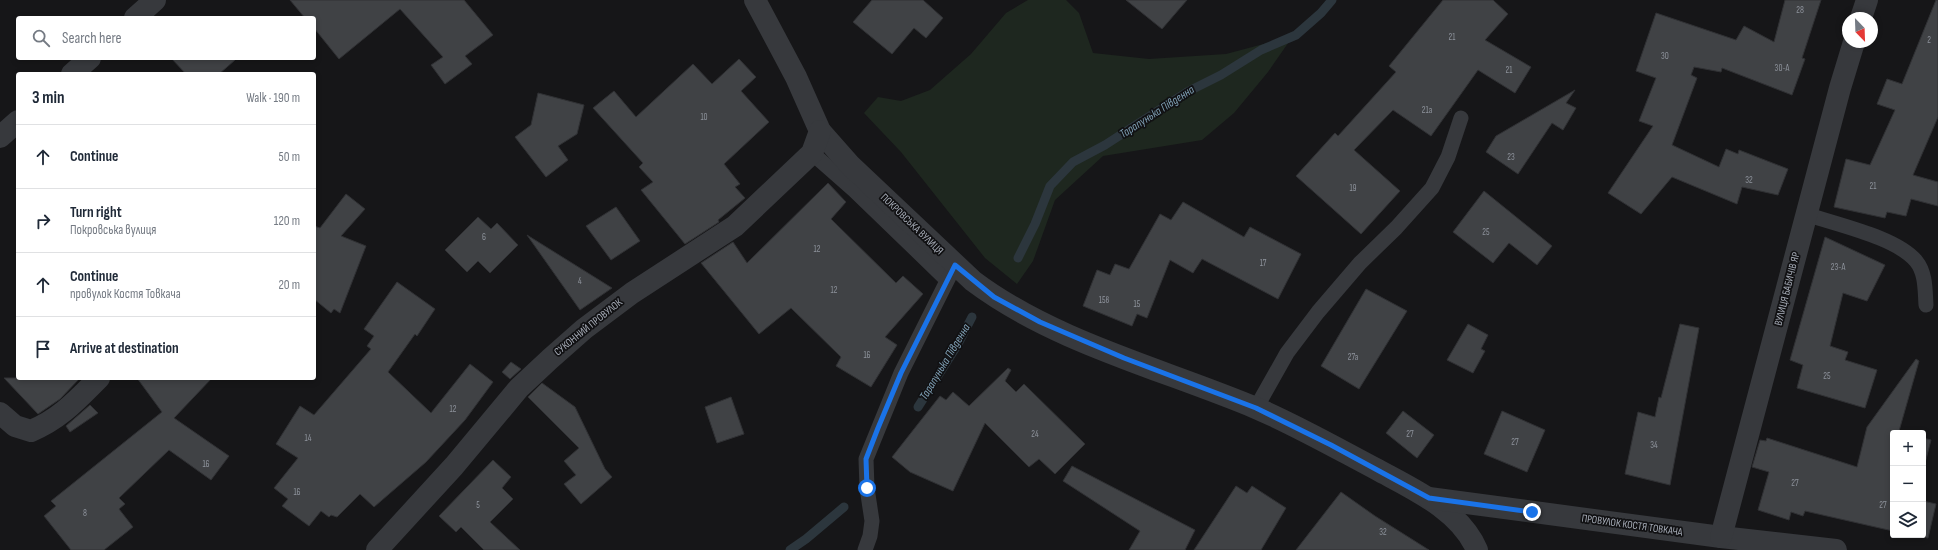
<!DOCTYPE html>
<meta charset="utf-8">
<style>
:root{--surface:#fff;--page:#f2f2f3;--text:#1f2937;--muted:#747a83;--line:#e0e1e3}
body{margin:0;font-family:"Sofia Sans Condensed",sans-serif;background:var(--page);color:var(--text)}
.controls{position:absolute;right:12px;bottom:12px;display:grid;overflow:hidden;border-radius:4px;box-shadow:0 2px 6px #0003}
.controls button{width:36px;height:36px;display:grid;place-items:center;padding:0;border:0;border-bottom:1px solid var(--line);background:var(--surface);color:var(--text);font:20px sans-serif}
.compass{position:absolute;left:1842px;top:12px;width:36px;height:36px;border-radius:50%;background:var(--surface);box-shadow:0 2px 6px #0003;rotate:157deg}
.stop{position:absolute;width:12px;height:12px;margin:-9px;border:3px solid #1a73e8;border-radius:50%;background:#fff}
.stop.end{background:#1a73e8;border-color:#fff;box-shadow:0 1px 4px #0008}
.list{margin:0;padding:0;list-style:none}
h2{display:flex;justify-content:space-between;align-items:center;height:52px;margin:0;padding:0 16px;font-size:17px}
h2 small{font-size:13px;font-weight:400;color:var(--muted)}
.list li{display:grid;grid-template-columns:26px 1fr auto;gap:12px;align-items:center;box-sizing:border-box;height:64px;padding:0 16px;border-top:1px solid var(--line)}
.list b{display:block;font-size:15px;white-space:nowrap}
.list p{margin:0;font-size:13px;white-space:nowrap;color:var(--muted)}
.list em{font-size:13px;font-style:normal;color:var(--muted)}
.icon{flex:none;width:22px;height:22px;fill:none;stroke:currentColor;stroke-width:2;stroke-linecap:round;stroke-linejoin:round}
.map{position:relative;flex:none;width:1938px;height:550px;overflow:hidden}
.search{position:absolute;background:var(--surface);box-shadow:0 2px 6px #0003;left:16px;top:16px;width:300px;height:44px;display:flex;align-items:center;gap:10px;box-sizing:border-box;padding:0 14px;border-radius:4px;color:var(--muted);font-size:15px}
.panel{position:absolute;background:var(--surface);box-shadow:0 2px 6px #0003;left:16px;top:72px;width:300px;height:308px;border-radius:4px}
.map>svg:first-child{display:block}
.green{fill:#1e271f}
.lines{fill:none;stroke-linecap:round;stroke-linejoin:round}
.stream{stroke:#2c363d;stroke-width:9}
.building{fill:#404245;stroke:#303134}
.service{stroke:#37393d;stroke-width:15}
.minor{stroke:#37393d;stroke-width:22}
.route{stroke:#1a73e8;stroke-width:5}
.labels{text-anchor:middle;dominant-baseline:central;stroke-width:3.5;stroke-linejoin:round;paint-order:stroke}
.number-label{font-size:9px;fill:#8e939c}
.street-label{font-size:11px;fill:#a8aeb9;stroke:#111113}
.water-label{font-size:12px;font-style:italic;fill:#7f9fb4;stroke:#111113}
</style>
<div class="map">
<svg width="1938" height="550" viewBox="0 0 1938 550">
<rect width="100%" height="100%" fill="#161618"/>
<polygon class="green" points="1028,0 1066,0 1079,13 1093,53 1149,59 1226,54 1293,36 1268,72 1234,113 1202,140 1103,156 1055,200 1033,261 1017,284 985,258 901,152 864,113 878,97 901,101 930,90 971,54 1006,13"/>
<g class="lines">
<g class="stream">
<polyline points="1018,258 1035,224 1050,186 1073,162 1105,145 1187,92 1221,75 1261,50 1296,35 1321,13 1332,0"/>
<polyline points="918,407 958,344 972,317"/>
<polyline points="790,550 806,539 844,507"/>
</g>
</g>
<g class="building">
<polygon points="290,0 464,0 493,35 465,56 472,64 445,84 431,65 443,57 400,9 339,59 314,28 314,18 305,18"/>
<polygon points="872,0 923,0 943,18 926,38 914,28 892,54 853,22"/>
<polygon points="1126,0 1187,0 1162,29"/>
<polygon points="1443,0 1493,0 1508,14 1485,40 1531,67 1515,93 1478,70 1431,136 1393,110 1354,150 1400,191 1361,234 1296,176 1335,133 1338,136 1396,72 1389,66"/>
<polygon points="1785,0 1821,0 1802,58 1805,59 1792,95 1722,68 1721,72 1694,67 1691,75 1697,78 1672,145 1719,167 1726,149 1738,154 1739,150 1788,169 1778,195 1742,187 1737,204 1672,177 1641,214 1608,193 1653,126 1639,121 1656,78 1636,71 1656,13 1736,40 1744,26 1774,42"/>
<polygon points="1936,0 1938,0 1938,117 1913,175 1938,182 1938,206 1911,199 1906,216 1887,212 1885,218 1834,207 1846,159 1870,165 1895,110 1877,104 1887,79 1902,84"/>
<polygon points="171,58 234,58 235,60 219,74 186,74"/>
<polygon points="739,59 756,77 741,91 769,122 724,164 740,184 735,187 745,198 718,220 719,222 685,244 641,190 653,182 639,167 643,163 593,108 614,91 636,117 693,64 712,84"/>
<polygon points="1575,90 1566,103 1576,108 1563,130 1552,123 1518,174 1486,152 1496,136"/>
<polygon points="538,93 584,105 577,134 558,146 568,160 546,177 515,137 531,125"/>
<polygon points="828,183 846,202 831,219 896,283 903,276 923,294 885,337 897,345 871,387 836,366 841,357 791,308 759,334 701,263 733,242 747,263"/>
<polygon points="1484,191 1552,246 1537,265 1509,243 1493,263 1453,232"/>
<polygon points="346,194 365,209 341,236 366,246 340,313 334,309 331,313 314,299 314,226 320,228"/>
<polygon points="1183,202 1244,237 1250,227 1301,254 1278,299 1202,259 1193,273 1170,260 1147,318 1137,314 1132,326 1083,306 1097,270 1110,275 1115,264 1129,269 1160,214 1171,220"/>
<polygon points="616,207 640,241 611,260 586,226"/>
<polygon points="478,217 491,229 497,223 518,245 490,273 478,261 467,272 445,250"/>
<polygon points="527,235 612,288 580,310"/>
<polygon points="1825,237 1885,265 1867,301 1843,293 1830,346 1848,352 1845,360 1877,370 1865,408 1797,388 1803,365 1790,360"/>
<polygon points="397,282 435,309 417,336 415,334 388,372 431,413 470,364 493,382 465,420 426,462 374,507 360,494 337,517 331,515 329,517 321,511 309,526 282,506 288,499 274,488 298,458 276,444 300,406 314,415 371,349 367,346 374,336 364,329"/>
<polygon points="1366,289 1407,311 1359,389 1321,366"/>
<polygon points="1468,324 1488,335 1481,349 1485,351 1473,373 1447,360"/>
<polygon points="1680,324 1699,328 1670,485 1625,474 1638,412 1655,417 1659,397 1661,398"/>
<polygon points="1916,359 1919,361 1899,431 1906,433 1893,433 1893,531 1805,511 1803,516 1791,512 1789,520 1758,510 1769,472 1752,467 1760,440 1766,441 1767,438 1857,467 1867,427"/>
<polygon points="511,362 521,369 510,379 502,372"/>
<polygon points="1008,368 1011,370 1005,381 1016,392 1024,384 1085,444 1055,474 1039,459 1029,467 985,423 953,491 910,472 892,457 940,396 946,400 953,392 969,406"/>
<polygon points="4,378 80,378 60,399 38,414"/>
<polygon points="137,378 212,378 174,418 229,456 211,480 169,450 119,498 125,504 119,509 133,527 104,550 71,550 44,516 56,506 51,501 162,412"/>
<polygon points="542,383 575,407 605,469 612,477 581,504 564,484 576,475 564,461 579,448 528,397"/>
<polygon points="731,397 744,434 717,443 705,407"/>
<polygon points="90,405 98,413 70,432 66,426"/>
<polygon points="1403,411 1434,435 1417,458 1386,433"/>
<polygon points="1502,411 1545,430 1527,472 1484,454"/>
<polygon points="1923,438 1931,440 1923,471"/>
<polygon points="493,460 511,477 502,488 513,499 490,522 520,550 484,550 461,527 456,532 439,516"/>
<polygon points="1072,466 1195,530 1185,550 1129,550 1140,531 1063,481"/>
<polygon points="1236,486 1247,493 1252,486 1286,508 1261,550 1194,550"/>
<polygon points="1341,492 1375,516 1429,550 1296,550"/>
<polygon points="1923,501 1936,504 1928,538 1912,535 1923,535"/>
</g>
<g class="lines">
<g class="service">
<polyline points="812,153 854,190 947,280"/>
<path d="M1806,214C1837,225 1896,237 1916,261C1926,273 1925,291 1926,305"/>
<polyline points="1256,408 1287,353 1318,312 1360,263 1396,228 1432,188 1448,157 1461,118"/>
<polyline points="865,550 870,536 872,521 867,488 866,459 901,373 955,265"/>
</g>
<g class="minor">
<path d="M755,0L796,77L820,131L850,165L973,281C1054,342 1163,369 1256,408C1298,426 1338,449 1378,470C1413,489 1460,510 1477,550"/>
<polyline points="135,18 155,0"/>
<polyline points="1861,18 1867,0"/>
<polyline points="72,74 90,58"/>
<polyline points="0,137 18,121"/>
<path d="M0,413L15,426L31,431C60,419 77,400 99,378"/>
<polyline points="1429,498 1721,537 1836,550"/>
<polyline points="1721,537 1840,88 1854,42"/>
<polyline points="377,550 454,466 519,388 550,359 584,329 632,293 735,226 812,153 820,131"/>
</g>
</g>
<g class="lines">
<polyline class="route" points="867,488 866,459 878,428 901,373 955,265 994,297 1040,322 1124,358 1256,408 1331,445 1429,498 1532,512"/>
</g>
<g class="labels">
<g class="number-label">
<text x="1800" y="10">28</text>
<text x="1452" y="37">21</text>
<text x="1929" y="40">2</text>
<text x="1665" y="56">30</text>
<text x="1782" y="68">30-А</text>
<text x="1509" y="70">21</text>
<text x="1427" y="110">21а</text>
<text x="704" y="117">10</text>
<text x="1511" y="157">23</text>
<text x="1749" y="180">32</text>
<text x="1873" y="186">21</text>
<text x="1353" y="188">19</text>
<text x="1486" y="232">25</text>
<text x="484" y="237">6</text>
<text x="817" y="249">12</text>
<text x="1263" y="263">17</text>
<text x="1838" y="267">23-А</text>
<text x="580" y="281">4</text>
<text x="834" y="290">12</text>
<text x="1104" y="300">15в</text>
<text x="1137" y="304">15</text>
<text x="867" y="355">16</text>
<text x="1353" y="357">27а</text>
<text x="1827" y="376">25</text>
<text x="453" y="409">12</text>
<text x="1035" y="434">24</text>
<text x="1410" y="434">27</text>
<text x="308" y="438">14</text>
<text x="1515" y="442">27</text>
<text x="1654" y="445">34</text>
<text x="206" y="464">16</text>
<text x="1795" y="483">27</text>
<text x="297" y="492">16</text>
<text x="478" y="505">5</text>
<text x="1883" y="505">27</text>
<text x="85" y="513">8</text>
<text x="1383" y="532">32</text>
</g>
<g class="street-label">
<text transform="translate(912 224) rotate(44)">ПОКРОВСЬКА ВУЛИЦЯ</text>
<text transform="translate(1787 289) rotate(-76)">ВУЛИЦЯ БАБИЧІВ ЯР</text>
<text transform="translate(588 327) rotate(-39)">СУКОННИЙ ПРОВУЛОК</text>
<text transform="translate(1632 525) rotate(8)">ПРОВУЛОК КОСТЯ ТОВКАЧА</text>
</g>
<g class="water-label">
<text transform="translate(1157 112) rotate(-33)">Тарапунька Південна</text>
<text transform="translate(945 362) rotate(-59)">Тарапунька Південна</text>
</g>
</g>
</svg>
<div class="controls">
<button>+</button>
<button>−</button>
<button><svg class="icon" aria-label="layers" viewBox="0 0 24 24"><path d="M12 4l9 5-9 5-9-5zM3 14l9 5 9-5"/></svg></button>
</div>
<svg class="compass" viewBox="-18 -18 36 36"><path d="M0-13l5 13h-10z" fill="#e53935"/><path d="M0 13l5-13h-10z" fill="#747a83"/></svg>
<div class="stop" style="left:867px;top:488px"></div>
<div class="stop end" style="left:1532px;top:512px"></div>
<div class="search"><svg class="icon" aria-label="search" viewBox="0 0 24 24"><circle cx="10" cy="10" r="6"/><path d="M15 15l6 6"/></svg>Search here</div>
<section class="panel">
<h2>3 min<small>Walk · 190 m</small></h2>
<ul class="list">
<li><svg class="icon" aria-label="ahead" viewBox="0 0 24 24"><path d="M12 20V5M6 11l6-6 6 6"/></svg><div><b>Continue</b></div><em>50 m</em></li>
<li><svg class="icon" aria-label="right" viewBox="0 0 24 24"><path d="M7 20v-9h11M14 6l5 5-5 5"/></svg><div><b>Turn right</b><p>Покровська вулиця</p></div><em>120 m</em></li>
<li><svg class="icon" aria-label="ahead" viewBox="0 0 24 24"><path d="M12 20V5M6 11l6-6 6 6"/></svg><div><b>Continue</b><p>провулок Костя Товкача</p></div><em>20 m</em></li>
<li><svg class="icon" aria-label="arrive" viewBox="0 0 24 24"><path d="M6 21V4h12l-3 4 3 4H6"/></svg><div><b>Arrive at destination</b></div></li>
</ul>
</section>
</div>
